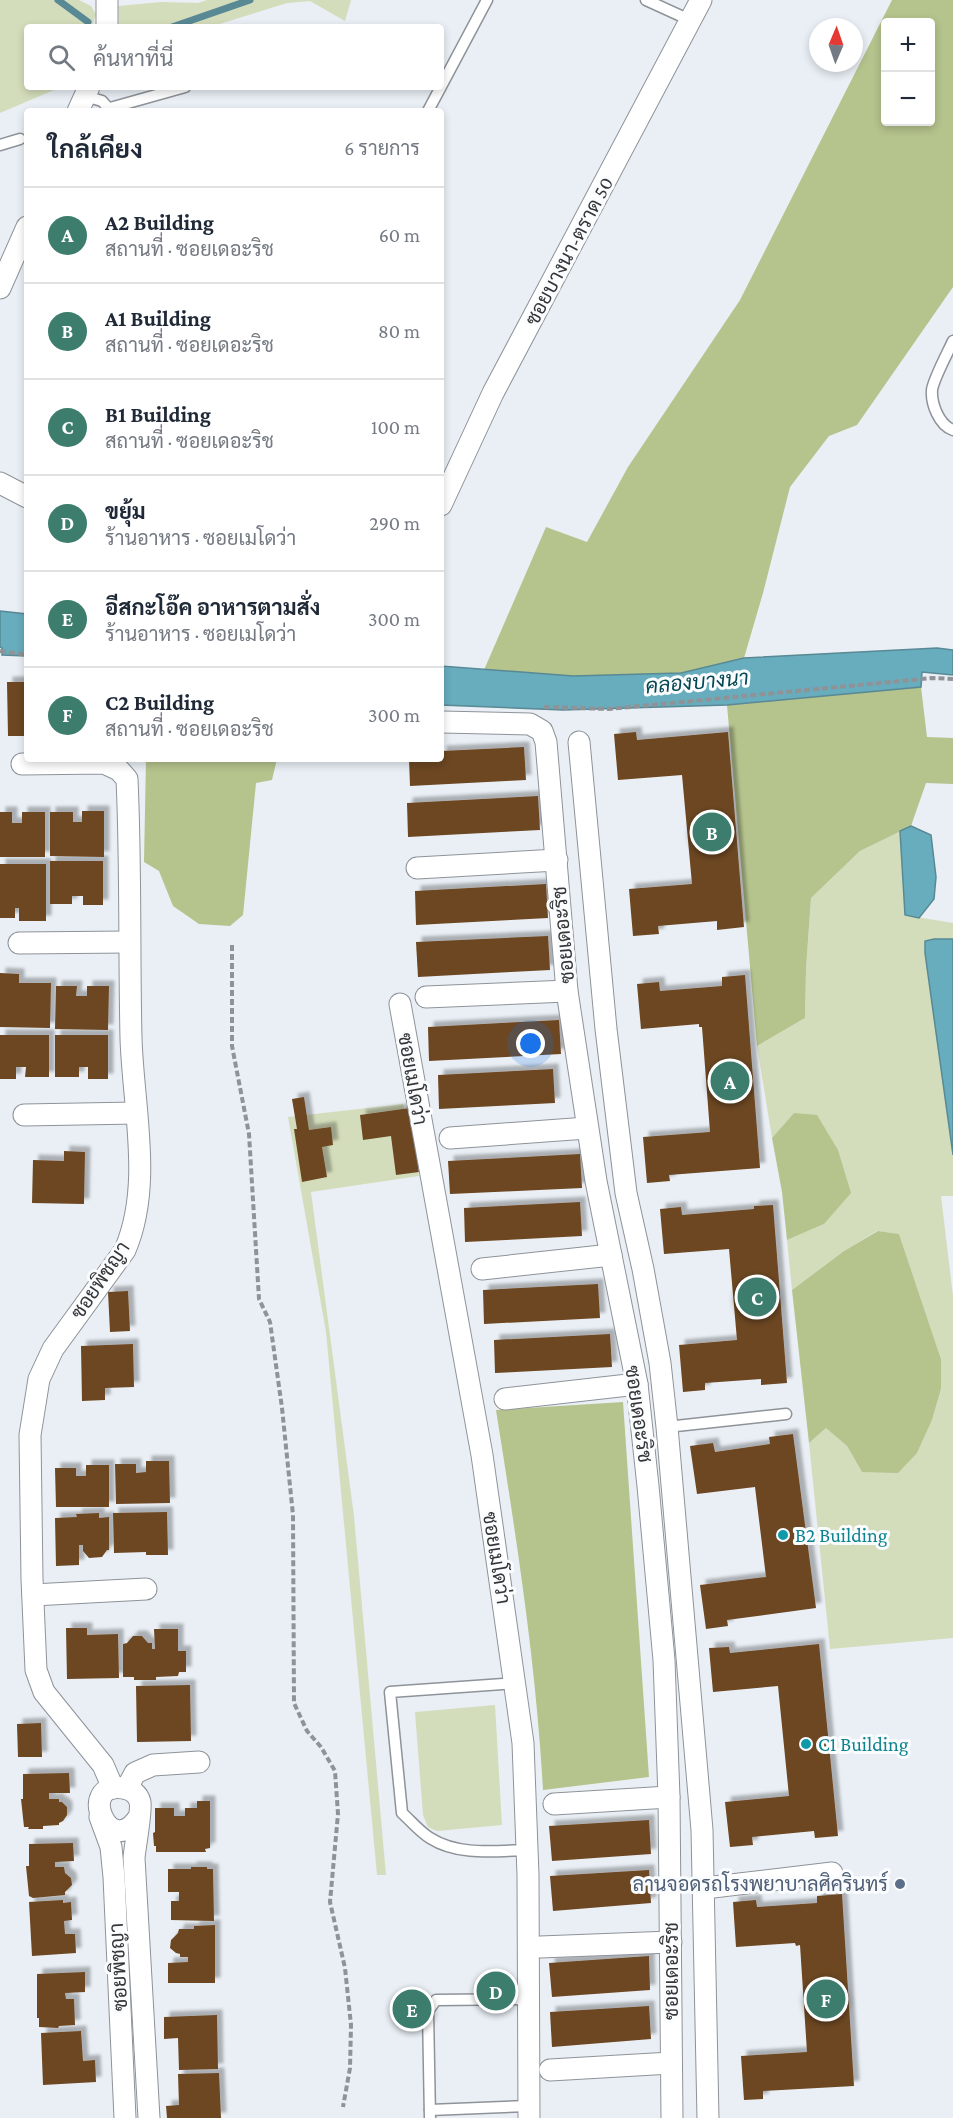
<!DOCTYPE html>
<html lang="th">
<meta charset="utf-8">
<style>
:root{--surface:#fff;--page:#f2f2f3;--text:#1f2937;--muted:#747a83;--line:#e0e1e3;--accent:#3c7d6d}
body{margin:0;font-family:"Crimson Pro",Sarabun,serif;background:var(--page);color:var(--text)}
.controls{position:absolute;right:18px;top:18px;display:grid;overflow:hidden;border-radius:6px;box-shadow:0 3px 9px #0003}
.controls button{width:54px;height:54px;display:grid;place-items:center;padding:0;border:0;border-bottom:2px solid var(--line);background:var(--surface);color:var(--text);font:30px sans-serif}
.compass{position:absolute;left:809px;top:18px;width:54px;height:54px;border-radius:50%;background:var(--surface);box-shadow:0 3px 9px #0003;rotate:2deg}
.you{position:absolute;left:531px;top:1044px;width:21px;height:21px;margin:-15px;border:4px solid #fff;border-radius:50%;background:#1a73e8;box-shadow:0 0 0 9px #1a73e833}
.badge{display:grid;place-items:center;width:39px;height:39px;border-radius:50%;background:var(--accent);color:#fff;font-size:20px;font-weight:700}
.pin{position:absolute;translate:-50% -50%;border:3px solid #fff;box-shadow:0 2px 6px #0006}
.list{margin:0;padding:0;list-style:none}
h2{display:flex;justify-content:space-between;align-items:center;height:78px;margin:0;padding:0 24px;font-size:26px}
h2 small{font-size:20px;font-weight:400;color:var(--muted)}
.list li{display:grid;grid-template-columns:39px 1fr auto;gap:18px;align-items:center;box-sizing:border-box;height:96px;padding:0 24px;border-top:2px solid var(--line)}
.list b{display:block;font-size:22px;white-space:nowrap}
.list p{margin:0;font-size:20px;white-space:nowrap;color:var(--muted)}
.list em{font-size:20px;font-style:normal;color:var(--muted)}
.icon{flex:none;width:33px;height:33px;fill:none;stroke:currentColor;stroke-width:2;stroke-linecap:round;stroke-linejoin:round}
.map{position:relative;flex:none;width:953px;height:2118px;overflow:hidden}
.search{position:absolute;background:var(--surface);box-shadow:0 3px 9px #0003;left:24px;top:24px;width:420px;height:66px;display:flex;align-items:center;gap:15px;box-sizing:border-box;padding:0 21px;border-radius:6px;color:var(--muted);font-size:22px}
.panel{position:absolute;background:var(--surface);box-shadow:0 3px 9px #0003;left:24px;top:108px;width:420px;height:654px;border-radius:6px}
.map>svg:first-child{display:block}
.green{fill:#d4ddbb}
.forest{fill:#b5c38d;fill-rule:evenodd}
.water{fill:#67adbd;stroke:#588995;stroke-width:1.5}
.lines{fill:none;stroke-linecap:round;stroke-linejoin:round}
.stream{stroke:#588995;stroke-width:7}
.building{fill:#6c4621;filter:url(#shadow)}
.lane-casing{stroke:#8e9399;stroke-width:13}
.street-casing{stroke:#8e9399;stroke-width:23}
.path{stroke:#8f9397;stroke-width:4;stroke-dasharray:6 3;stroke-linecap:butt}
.lane{stroke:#fff;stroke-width:10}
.street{stroke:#fff;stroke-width:21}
.culture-dot{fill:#0f9aa8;stroke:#fafcfe;stroke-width:2}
.service-dot{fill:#5c6f8a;stroke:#fafcfe;stroke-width:2}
.labels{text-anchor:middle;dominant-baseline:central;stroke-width:6;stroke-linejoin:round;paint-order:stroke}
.street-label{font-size:20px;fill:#343638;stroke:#fafcfe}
.culture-label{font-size:20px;fill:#0d838f;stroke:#fafcfe;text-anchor:start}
.service-label{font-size:20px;fill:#4e5e75;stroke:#fafcfe;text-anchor:end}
.water-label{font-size:21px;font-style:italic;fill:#054853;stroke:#fafcfe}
</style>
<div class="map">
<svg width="953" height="2118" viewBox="0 0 953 2118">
<defs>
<filter id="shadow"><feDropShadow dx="5.5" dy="-5.5" stdDeviation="1.5" flood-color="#0004"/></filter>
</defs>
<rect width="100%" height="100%" fill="#e9eff5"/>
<g class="green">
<polygon points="0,0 79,0 91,6 96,14 92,27 27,27 27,87 61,87 0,113"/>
<polygon points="207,0 351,0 345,21 310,1 287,3 210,27 119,27 118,6 161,2 198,3"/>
<polygon points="900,831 905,915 953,923 953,939 934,939 925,941 953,1155 953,1196 941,1196 953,1296 953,1638 830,1649 809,1443 826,1428 847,1446 862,1472 917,1453 932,1420 941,1389 941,1359 899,1234 877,1231 844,1251 792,1290 787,1240 824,1224 794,1113 772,1138 757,1046 805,1018 806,969 811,898 860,851"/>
<polygon points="403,1104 419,1176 311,1192 354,1516 386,1875 377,1875 326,1332 288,1117"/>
<polygon points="495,1705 502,1825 437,1831 428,1827 423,1815 415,1712"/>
</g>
<g class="forest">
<path d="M892,0H953V287L857,425L829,436L790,487L763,593L744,658L681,673L573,676L484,670L546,527L587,542L628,467L740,300ZM886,22H930V122H886Z"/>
<polygon points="921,687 927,737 953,738 953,784 926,783 911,826 860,851 811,898 806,969 805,1018 757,1046 727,705"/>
<polygon points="146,759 277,759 272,780 256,783 243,915 230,926 199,924 173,906 159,871 144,862"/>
<polygon points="794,1113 817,1115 838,1150 851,1193 824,1224 787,1240 782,1192 772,1138"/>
<polygon points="878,1231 899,1234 941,1359 941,1389 932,1420 917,1453 898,1473 862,1472 847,1446 826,1428 809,1443 792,1290 844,1251"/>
<path d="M623,1402L649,1777L543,1790C536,1662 516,1536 496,1410Z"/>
</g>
<g class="water">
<polygon points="0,611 27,614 27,656 2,655 2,648 0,647"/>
<polygon points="937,648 953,650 953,675 922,672 921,687 727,705 563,710 441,705 441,666 573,676 681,673 744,658"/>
<polygon points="911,826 931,835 936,877 934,899 919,918 905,915 900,831"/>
<polygon points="934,939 953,939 953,1155 925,953 925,941"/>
</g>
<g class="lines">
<g class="stream">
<polyline points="58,0 88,22"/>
<polyline points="172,27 250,0"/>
</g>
</g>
<g class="building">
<polygon points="7,682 27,682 27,736 8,736"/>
<polygon points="636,732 637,740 728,732 744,927 717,930 717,921 658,926 659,934 633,936 629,889 692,884 682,775 618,780 614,734"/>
<polygon points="524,747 526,780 410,786 409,759 441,759 441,751"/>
<polygon points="538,796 540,830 408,837 407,803"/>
<polygon points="82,811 104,811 104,857 50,856 50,812 73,812 73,822 82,822"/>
<polygon points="0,812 12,812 12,823 22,823 22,812 45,812 45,857 0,857"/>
<polygon points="50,861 103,861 103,905 83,905 83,896 72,896 72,904 50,904"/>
<polygon points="0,864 46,864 46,921 19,921 19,908 15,908 15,918 0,918"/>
<polygon points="546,884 548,918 416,925 415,891"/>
<polygon points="548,936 550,970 418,977 416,942"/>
<polygon points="0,973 19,974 19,983 51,983 50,1028 0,1027"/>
<polygon points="745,975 760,1168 669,1175 670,1181 647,1183 643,1137 710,1132 702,1027 699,1027 699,1024 641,1029 637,984 659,982 660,991 722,986 722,977"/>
<polygon points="56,986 77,986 76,996 87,996 87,986 109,986 108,1030 55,1029"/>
<polygon points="559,1020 561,1054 429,1061 428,1027"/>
<polygon points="0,1035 49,1035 49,1077 25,1077 26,1067 16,1067 16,1079 0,1079"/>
<polygon points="55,1035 108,1035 108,1079 88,1079 88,1067 79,1067 79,1077 55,1077"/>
<polygon points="553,1069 555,1103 439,1109 438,1075"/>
<polygon points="304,1097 309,1130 331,1127 333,1145 322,1147 327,1177 302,1182 294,1129 297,1129 292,1099"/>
<polygon points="410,1108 419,1172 396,1175 391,1136 363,1140 360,1115"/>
<polygon points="64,1151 85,1152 84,1204 32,1203 33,1160 64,1161"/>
<polygon points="580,1154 582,1188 450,1194 448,1161"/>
<polygon points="580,1202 582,1236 465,1242 464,1208"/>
<polygon points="773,1205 787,1383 761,1385 761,1379 705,1383 705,1390 683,1392 679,1345 737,1340 729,1249 664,1254 660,1209 681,1207 682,1215 754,1209 754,1206"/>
<polygon points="598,1284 600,1318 484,1324 483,1290"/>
<polygon points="128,1291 130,1331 110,1332 108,1292"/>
<polygon points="610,1334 612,1367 495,1373 494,1340"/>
<polygon points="133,1344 134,1387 105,1388 105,1400 82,1401 81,1346"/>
<polygon points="793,1434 816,1608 727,1620 728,1626 706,1629 700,1585 766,1577 755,1487 697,1494 690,1446 713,1443 715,1452 770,1444 769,1437"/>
<polygon points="146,1461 169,1461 170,1503 116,1504 115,1464 136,1464 136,1473 146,1472"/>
<polygon points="86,1465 109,1465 109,1507 56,1507 55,1468 76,1468 76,1476 86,1476"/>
<polygon points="167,1512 168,1555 146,1555 146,1552 114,1553 113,1513"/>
<polygon points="99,1513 99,1518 109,1517 109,1550 107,1550 102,1557 89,1558 83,1551 83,1545 79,1545 79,1565 56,1566 55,1518 77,1517 76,1514"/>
<polygon points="66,1628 87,1628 87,1635 118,1634 119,1678 67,1679"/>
<polygon points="154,1629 178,1629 178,1651 186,1651 186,1672 179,1672 178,1676 156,1677 156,1680 134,1680 134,1677 123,1677 123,1644 127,1643 133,1636 142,1636 148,1643 152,1643 152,1649 155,1649"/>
<polygon points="819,1644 838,1836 815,1838 814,1831 752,1837 753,1845 730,1847 725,1802 789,1796 778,1686 713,1692 709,1648 729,1647 730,1653"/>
<polygon points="190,1685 191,1741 137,1742 136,1686"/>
<polygon points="41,1723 42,1757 18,1757 17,1724"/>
<polygon points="69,1773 70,1793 49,1793 49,1799 59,1799 59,1802 62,1802 67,1807 67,1815 63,1821 59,1823 59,1825 43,1826 43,1829 28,1829 29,1827 24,1827 21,1799 23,1799 23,1774"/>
<polygon points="197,1801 210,1801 210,1848 205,1849 206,1852 156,1852 156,1846 154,1846 153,1833 155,1832 155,1808 174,1808 174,1816 185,1816 185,1808 197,1808"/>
<polygon points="649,1820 651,1854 552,1861 549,1826"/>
<polygon points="73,1843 74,1861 55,1862 55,1867 64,1867 65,1873 71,1878 72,1885 65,1892 65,1895 33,1898 29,1896 26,1866 29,1866 29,1844"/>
<polygon points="191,1867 207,1867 207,1869 213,1869 214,1921 171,1920 171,1901 179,1901 179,1892 168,1892 168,1869 191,1869"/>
<polygon points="649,1870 651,1903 553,1911 550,1876"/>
<polygon points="842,1894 854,2086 763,2091 763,2099 744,2100 741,2056 807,2052 800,1945 796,1946 795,1943 736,1947 733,1902 756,1900 757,1907 817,1903 817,1896"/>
<polygon points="63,1900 63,1903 71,1902 72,1920 64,1921 65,1934 75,1934 76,1953 32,1956 29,1902"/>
<polygon points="215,1925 215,1983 168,1983 168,1963 188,1962 188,1957 180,1957 180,1954 176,1953 170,1948 171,1940 178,1933 179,1929 194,1929 194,1926"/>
<polygon points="649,1956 650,1990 552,1997 549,1963"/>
<polygon points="85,1972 85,1992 65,1993 66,1999 74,1999 75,2025 59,2026 58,2028 39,2027 39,2018 37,2018 37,1974"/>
<polygon points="649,2006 651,2039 552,2047 550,2012"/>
<polygon points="217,2015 218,2069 179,2070 178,2038 164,2039 164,2017"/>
<polygon points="81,2031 83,2061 95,2060 96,2082 43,2085 41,2033"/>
<polygon points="219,2073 221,2118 167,2118 166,2106 179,2105 178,2074"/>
</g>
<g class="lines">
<g class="lane-casing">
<g id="lane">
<polyline points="646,0 692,21"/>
<polyline points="85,96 102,101 111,111"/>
<polyline points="110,108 185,87"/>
<polyline points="428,111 487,0"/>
<polyline points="0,145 20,139"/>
<path d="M953,341C948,352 933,380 932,390C931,404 939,425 953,430"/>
<polyline points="667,1427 786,1414"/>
<path d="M516,1683L390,1692L402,1813C411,1821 420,1832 430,1838C458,1856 495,1851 527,1850"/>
<polyline points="430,2110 528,2106"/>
<polyline points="430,2118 428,2011 436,2000 528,1999"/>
</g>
</g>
<g class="street-casing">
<g id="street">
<polyline points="107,27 107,0"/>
<polyline points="78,111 89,87"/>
<polyline points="0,288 27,227"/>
<polyline points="0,483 27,497"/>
<polyline points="441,505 493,393 701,0"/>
<polyline points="441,722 530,724 542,731 546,742 567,991 596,1181 637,1384 648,1486 664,1660 669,1797 672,2118"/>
<polyline points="579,742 606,1029 626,1193 643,1269 660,1363 667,1427 702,1830 708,2118"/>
<path d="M22,764L104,763L119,770L127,779C131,866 129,952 131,1038C133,1107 153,1185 125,1250L53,1349L39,1379L30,1435L32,1579L36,1670L44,1692L103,1765L113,1788"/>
<polyline points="417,868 557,860"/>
<polyline points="19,943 129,942"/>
<polyline points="426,997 567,991"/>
<polyline points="400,1004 482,1455 523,1743 528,1875 529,2118"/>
<polyline points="24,1115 136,1113"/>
<polyline points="450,1138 587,1128"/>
<polyline points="482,1269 611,1255"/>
<polyline points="505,1399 637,1384"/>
<polyline points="33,1595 146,1589"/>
<polyline points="127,1788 135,1773 153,1765 199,1762"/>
<polyline points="554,1804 669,1797"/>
<polyline points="100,1817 111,1847 114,1877 125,2118"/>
<path d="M139,1817C109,1862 76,1781 123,1788C131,1789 138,1794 140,1802C142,1810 135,1846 134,1858L149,2118"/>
<polyline points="705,1888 832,1873"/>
<polyline points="540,1947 671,1942"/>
<polyline points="550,2070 671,2063"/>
</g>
</g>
<g class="path">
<polyline points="0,651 27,655"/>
<polyline points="544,707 609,709 932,678 953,679"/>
<polyline points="232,945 232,1046 249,1134 259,1299 270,1322 282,1408 293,1515 294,1703 307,1731 321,1747 335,1771 338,1814 330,1902 345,1968 351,2025 350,2068 343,2107"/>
</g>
<use href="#lane" class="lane"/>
<use href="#street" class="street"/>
</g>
<g class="culture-dot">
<circle cx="783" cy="1535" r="6"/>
<circle cx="806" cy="1744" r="6"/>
</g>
<circle class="service-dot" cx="900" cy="1884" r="6"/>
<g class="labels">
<g class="street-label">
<text transform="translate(569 251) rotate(-62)">ซอยบางนา-ตราด 50</text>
<text transform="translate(563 935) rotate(-95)">ซอยเดอะริช</text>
<text transform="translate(413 1079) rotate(80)">ซอยเมโดว่า</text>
<text transform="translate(100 1280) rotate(-56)">ซอยพิชญา</text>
<text transform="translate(639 1414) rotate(82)">ซอยเดอะริช</text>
<text transform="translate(497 1558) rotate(81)">ซอยเมโดว่า</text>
<text transform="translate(118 1967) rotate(-93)">ซอยพิชญา</text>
<text transform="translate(671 1971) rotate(-90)">ซอยเดอะริช</text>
</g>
<g class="culture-label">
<text x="795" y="1535">B2 Building</text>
<text x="818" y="1744">C1 Building</text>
</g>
<g class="service-label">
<text x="888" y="1884">ลานจอดรถโรงพยาบาลศิครินทร์</text>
</g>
<g class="water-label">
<text transform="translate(697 682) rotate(-5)">คลองบางนา</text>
</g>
</g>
</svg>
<div class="controls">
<button>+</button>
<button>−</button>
</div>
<svg class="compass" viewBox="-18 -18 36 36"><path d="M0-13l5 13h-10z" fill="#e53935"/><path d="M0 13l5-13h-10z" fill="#747a83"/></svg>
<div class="you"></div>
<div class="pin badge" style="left:730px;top:1081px">A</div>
<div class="pin badge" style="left:712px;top:832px">B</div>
<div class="pin badge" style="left:757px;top:1297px">C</div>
<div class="pin badge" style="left:496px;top:1991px">D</div>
<div class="pin badge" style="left:412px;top:2009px">E</div>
<div class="pin badge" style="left:826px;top:1999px">F</div>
<div class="search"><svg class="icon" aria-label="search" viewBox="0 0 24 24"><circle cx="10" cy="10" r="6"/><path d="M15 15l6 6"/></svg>ค้นหาที่นี่</div>
<section class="panel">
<h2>ใกล้เคียง<small>6 รายการ</small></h2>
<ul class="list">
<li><span class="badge">A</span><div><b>A2 Building</b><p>สถานที่ · ซอยเดอะริช</p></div><em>60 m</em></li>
<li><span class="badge">B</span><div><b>A1 Building</b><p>สถานที่ · ซอยเดอะริช</p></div><em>80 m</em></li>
<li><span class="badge">C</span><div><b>B1 Building</b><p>สถานที่ · ซอยเดอะริช</p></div><em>100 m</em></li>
<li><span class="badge">D</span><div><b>ขยุ้ม</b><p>ร้านอาหาร · ซอยเมโดว่า</p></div><em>290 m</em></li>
<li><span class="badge">E</span><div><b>อีสกะโอ๊ค อาหารตามสั่ง</b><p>ร้านอาหาร · ซอยเมโดว่า</p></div><em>300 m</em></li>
<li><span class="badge">F</span><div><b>C2 Building</b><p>สถานที่ · ซอยเดอะริช</p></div><em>300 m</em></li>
</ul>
</section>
</div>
